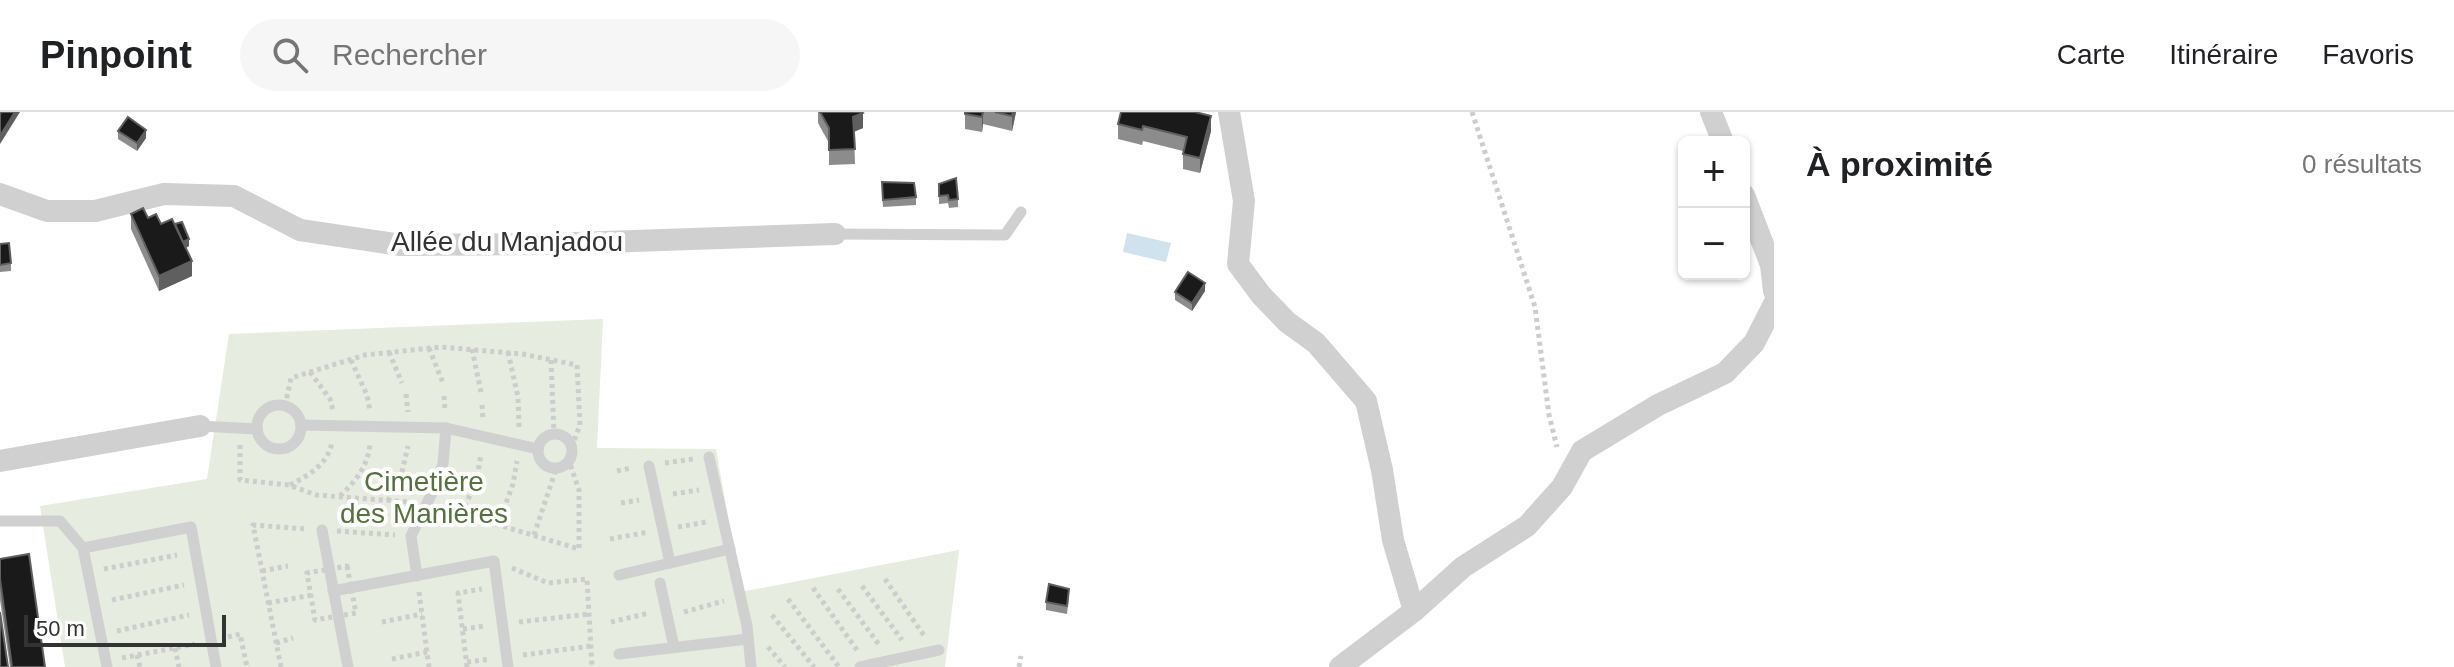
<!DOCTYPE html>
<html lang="fr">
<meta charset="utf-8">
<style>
:root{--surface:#fff;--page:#f6f6f6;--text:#202124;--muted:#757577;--line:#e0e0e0}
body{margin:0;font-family:Arial,sans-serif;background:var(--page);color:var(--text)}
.controls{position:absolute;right:24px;top:24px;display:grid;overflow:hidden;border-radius:12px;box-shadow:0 2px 6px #0004}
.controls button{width:72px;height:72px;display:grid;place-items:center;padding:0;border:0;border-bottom:2px solid var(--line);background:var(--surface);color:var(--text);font:40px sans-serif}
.scale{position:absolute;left:24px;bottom:20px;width:202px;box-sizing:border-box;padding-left:8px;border:4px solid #333;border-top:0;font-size:22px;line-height:28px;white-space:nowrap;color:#333;-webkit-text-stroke:6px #fff;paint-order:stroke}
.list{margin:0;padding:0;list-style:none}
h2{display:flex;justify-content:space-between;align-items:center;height:104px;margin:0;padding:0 32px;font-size:34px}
h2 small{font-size:26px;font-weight:400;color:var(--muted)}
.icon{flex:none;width:44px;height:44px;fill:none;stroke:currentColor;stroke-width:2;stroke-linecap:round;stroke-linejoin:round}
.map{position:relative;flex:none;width:1774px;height:555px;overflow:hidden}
header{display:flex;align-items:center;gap:48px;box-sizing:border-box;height:112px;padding:0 40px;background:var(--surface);border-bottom:2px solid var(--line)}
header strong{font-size:38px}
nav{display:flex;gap:44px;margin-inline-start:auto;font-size:28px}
.search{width:560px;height:72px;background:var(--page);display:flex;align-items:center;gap:20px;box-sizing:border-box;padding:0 28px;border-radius:44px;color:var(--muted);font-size:30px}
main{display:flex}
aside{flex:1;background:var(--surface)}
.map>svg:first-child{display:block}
.green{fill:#e6ecdf}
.water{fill:#cfe2ee}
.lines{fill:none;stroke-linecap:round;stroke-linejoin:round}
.path{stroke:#cdcdcd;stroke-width:5;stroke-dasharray:4 4;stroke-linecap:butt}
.lane{stroke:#d0d0d0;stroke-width:11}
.street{stroke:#d0d0d0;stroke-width:22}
.wall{fill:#8c8c8c}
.shaded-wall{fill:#5f5f5f}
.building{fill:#1a1a1a;stroke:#5f5f5f;stroke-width:2}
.labels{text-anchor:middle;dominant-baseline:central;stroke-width:8;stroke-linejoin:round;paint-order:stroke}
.street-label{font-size:28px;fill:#333;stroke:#fff}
.park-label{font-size:28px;fill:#56703f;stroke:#fff}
</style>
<header>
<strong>Pinpoint</strong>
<div class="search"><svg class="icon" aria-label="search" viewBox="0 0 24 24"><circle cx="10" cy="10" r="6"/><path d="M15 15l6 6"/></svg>Rechercher</div>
<nav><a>Carte</a><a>Itinéraire</a><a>Favoris</a></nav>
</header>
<main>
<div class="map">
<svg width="1774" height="555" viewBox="0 0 1774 555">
<rect width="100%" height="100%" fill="#fff"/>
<polygon class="green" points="603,207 597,336 716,337 741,480 959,438 945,555 65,555 40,394 207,367 229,222"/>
<polygon class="water" points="1127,121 1171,131 1166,150 1123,140"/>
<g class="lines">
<g class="path">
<polyline points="1472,0 1535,195 1549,303 1557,335"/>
<polyline points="429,236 443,271"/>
<polyline points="472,237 481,280"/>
<polyline points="389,240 402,271"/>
<polyline points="508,240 518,285 519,315"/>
<polyline points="351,248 367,283 370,299"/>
<polyline points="551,248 554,322"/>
<polyline points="310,260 330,287 333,298"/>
<polyline points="406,282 408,300"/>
<polyline points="444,284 445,299"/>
<polyline points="482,293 483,308"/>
<polyline points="285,294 291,266 365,243 441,235 522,242 577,253 580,313 572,334"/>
<polyline points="240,333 240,368 289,373 316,383 409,390"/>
<polyline points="665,351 693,347"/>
<polyline points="617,359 631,356"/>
<path d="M290,373C309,363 327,353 332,331"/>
<polyline points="673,382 699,378"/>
<path d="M340,384C355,370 368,354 370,332"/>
<polyline points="388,389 402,360 408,334"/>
<polyline points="621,391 639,388"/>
<polyline points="442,396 579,437 579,378 569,349"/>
<polyline points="462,402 477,366 481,342"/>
<polyline points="498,413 513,372 517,349"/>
<polyline points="678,415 706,410"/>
<polyline points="337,419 395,423"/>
<polyline points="534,423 556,357"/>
<polyline points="610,427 648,420"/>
<polygon points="347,454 356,501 315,508 307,461"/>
<polyline points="512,456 548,471 587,467 592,555"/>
<polyline points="104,457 177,443"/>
<polyline points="262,459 288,454"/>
<polyline points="885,467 925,525"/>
<polyline points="862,474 902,528"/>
<polyline points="813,476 857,538"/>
<polyline points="838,477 880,534"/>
<polyline points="419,480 429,555"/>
<polyline points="788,487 839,555"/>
<polyline points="112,488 184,473"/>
<polyline points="268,491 312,483"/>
<polyline points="684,500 724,489"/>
<polyline points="772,503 814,555"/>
<polyline points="382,510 422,502"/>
<polyline points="519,510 589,502"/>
<polyline points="611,510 649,501"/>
<polyline points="463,517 485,514"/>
<polyline points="117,519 189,503"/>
<polyline points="228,525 240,522 247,555"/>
<polyline points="276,531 293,526"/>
<polyline points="768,535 785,555"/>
<polyline points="175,536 179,555"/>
<polyline points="137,543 140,555"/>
<polyline points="523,543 591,534"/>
<polyline points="122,546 195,532"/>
<polyline points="392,547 427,540"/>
<polyline points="467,550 490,547"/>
<polyline points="281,555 253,413 307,417"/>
<polyline points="467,555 458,481 482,477"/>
<polyline points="1019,555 1021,544"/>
</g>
<g class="lane">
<polyline points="835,122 1005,123 1021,100"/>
<circle cx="279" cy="315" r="22"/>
<polyline points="301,313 446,316 443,352 432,381 411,424 417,464"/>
<polyline points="200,314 257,317"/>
<polyline points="446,316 538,337"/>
<circle cx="555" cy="339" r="17"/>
<polyline points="709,345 747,514 751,555"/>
<polyline points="649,354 670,451"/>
<polyline points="0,409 60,409 83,436"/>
<polyline points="322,418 348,555"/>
<polyline points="619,463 730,437"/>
<polyline points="660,471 674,535"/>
<polyline points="333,479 494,449 508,555"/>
<polyline points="619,542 748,527"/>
<polyline points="107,555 83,436 191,415 216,555"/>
<polyline points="860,555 939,538"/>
</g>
<g class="street">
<polyline points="1229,0 1244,89 1238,152 1261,183 1287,210 1316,231 1366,289 1382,358 1393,428 1414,499"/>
<polyline points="1711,0 1723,30"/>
<polyline points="0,82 47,99 95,99 164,82 234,84 300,118 401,133 547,132 835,122"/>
<polyline points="1744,83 1771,153 1774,179"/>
<polyline points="0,349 200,314"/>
<polyline points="1340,555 1414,499 1463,455 1527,414 1562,375 1582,339 1658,293 1725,261 1754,231 1774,192"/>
</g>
</g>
<g class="wall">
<polygon points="818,0 862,0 863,16 854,20 855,52 829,53 829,31 818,11"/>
<polygon points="965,0 1016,0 1012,19 983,12 982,20 965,17"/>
<polygon points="1118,12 1211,19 1200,61 1183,57 1183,39 1143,29 1142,33 1118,27"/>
<polygon points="118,19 146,26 137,39 118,27"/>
<polygon points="939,72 958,87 958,95 949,96 948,91 939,92"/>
<polygon points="882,78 916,85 916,93 883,95"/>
<polygon points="131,102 148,106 161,112 175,112 189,134 186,136 192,164 159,179 131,117"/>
<polygon points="0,132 11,151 11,159 0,160"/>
<polygon points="1205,179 1192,199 1175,188 1175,180"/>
<polygon points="0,447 45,555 10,555 0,488"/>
<polygon points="1069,485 1067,502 1046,498 1046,490"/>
</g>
<g class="shaded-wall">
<polygon points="15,0 20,0 0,32 0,24"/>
<polygon points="983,0 983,12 982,20 982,5"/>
<polygon points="1013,0 1016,0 1012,19 1012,4"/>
<polygon points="863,1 863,16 853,20 853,5"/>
<polygon points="1211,4 1211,19 1200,61 1200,46"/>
<polygon points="146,18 146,26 137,39 137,31"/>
<polygon points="189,127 189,134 180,139 180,131"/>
<polygon points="192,149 192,164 159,179 159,164"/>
<polygon points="1205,171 1205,179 1192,199 1192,191"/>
</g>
<g class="building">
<polygon points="1,0 15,0 0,24 0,2"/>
<polygon points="820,0 862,0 863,1 853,5 855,37 829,38 829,16"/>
<polygon points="965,0 983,0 982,5 965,2"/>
<polygon points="995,0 1013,0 1012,4"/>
<polygon points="1121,0 1195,0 1211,4 1200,46 1183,42 1187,25 1143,14 1142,18 1118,12"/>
<polygon points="128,5 146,18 137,31 118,19"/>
<polygon points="956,66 958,87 949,88 948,83 939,84 939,72"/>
<polygon points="882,70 914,71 916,85 883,88"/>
<polygon points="143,96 148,106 156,102 161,112 172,107 192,149 159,164 131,102"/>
<polygon points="182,110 189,127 183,130 175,112"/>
<polygon points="9,131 11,151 0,153 0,132"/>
<polygon points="1188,160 1205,171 1192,191 1175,180"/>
<polygon points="29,442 45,555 12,555 0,467 0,447"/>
<polygon points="1049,472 1069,477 1067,494 1046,490"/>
<polygon points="0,500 8,555 0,555"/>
</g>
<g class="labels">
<g class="street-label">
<text x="507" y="129">Allée du Manjadou</text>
</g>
<g class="park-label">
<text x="424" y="369">Cimetière<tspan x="424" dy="32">des Manières</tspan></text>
</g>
</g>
</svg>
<div class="controls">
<button>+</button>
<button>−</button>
</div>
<div class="scale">50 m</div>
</div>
<aside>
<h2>À proximité<small>0 résultats</small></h2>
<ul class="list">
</ul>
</aside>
</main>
